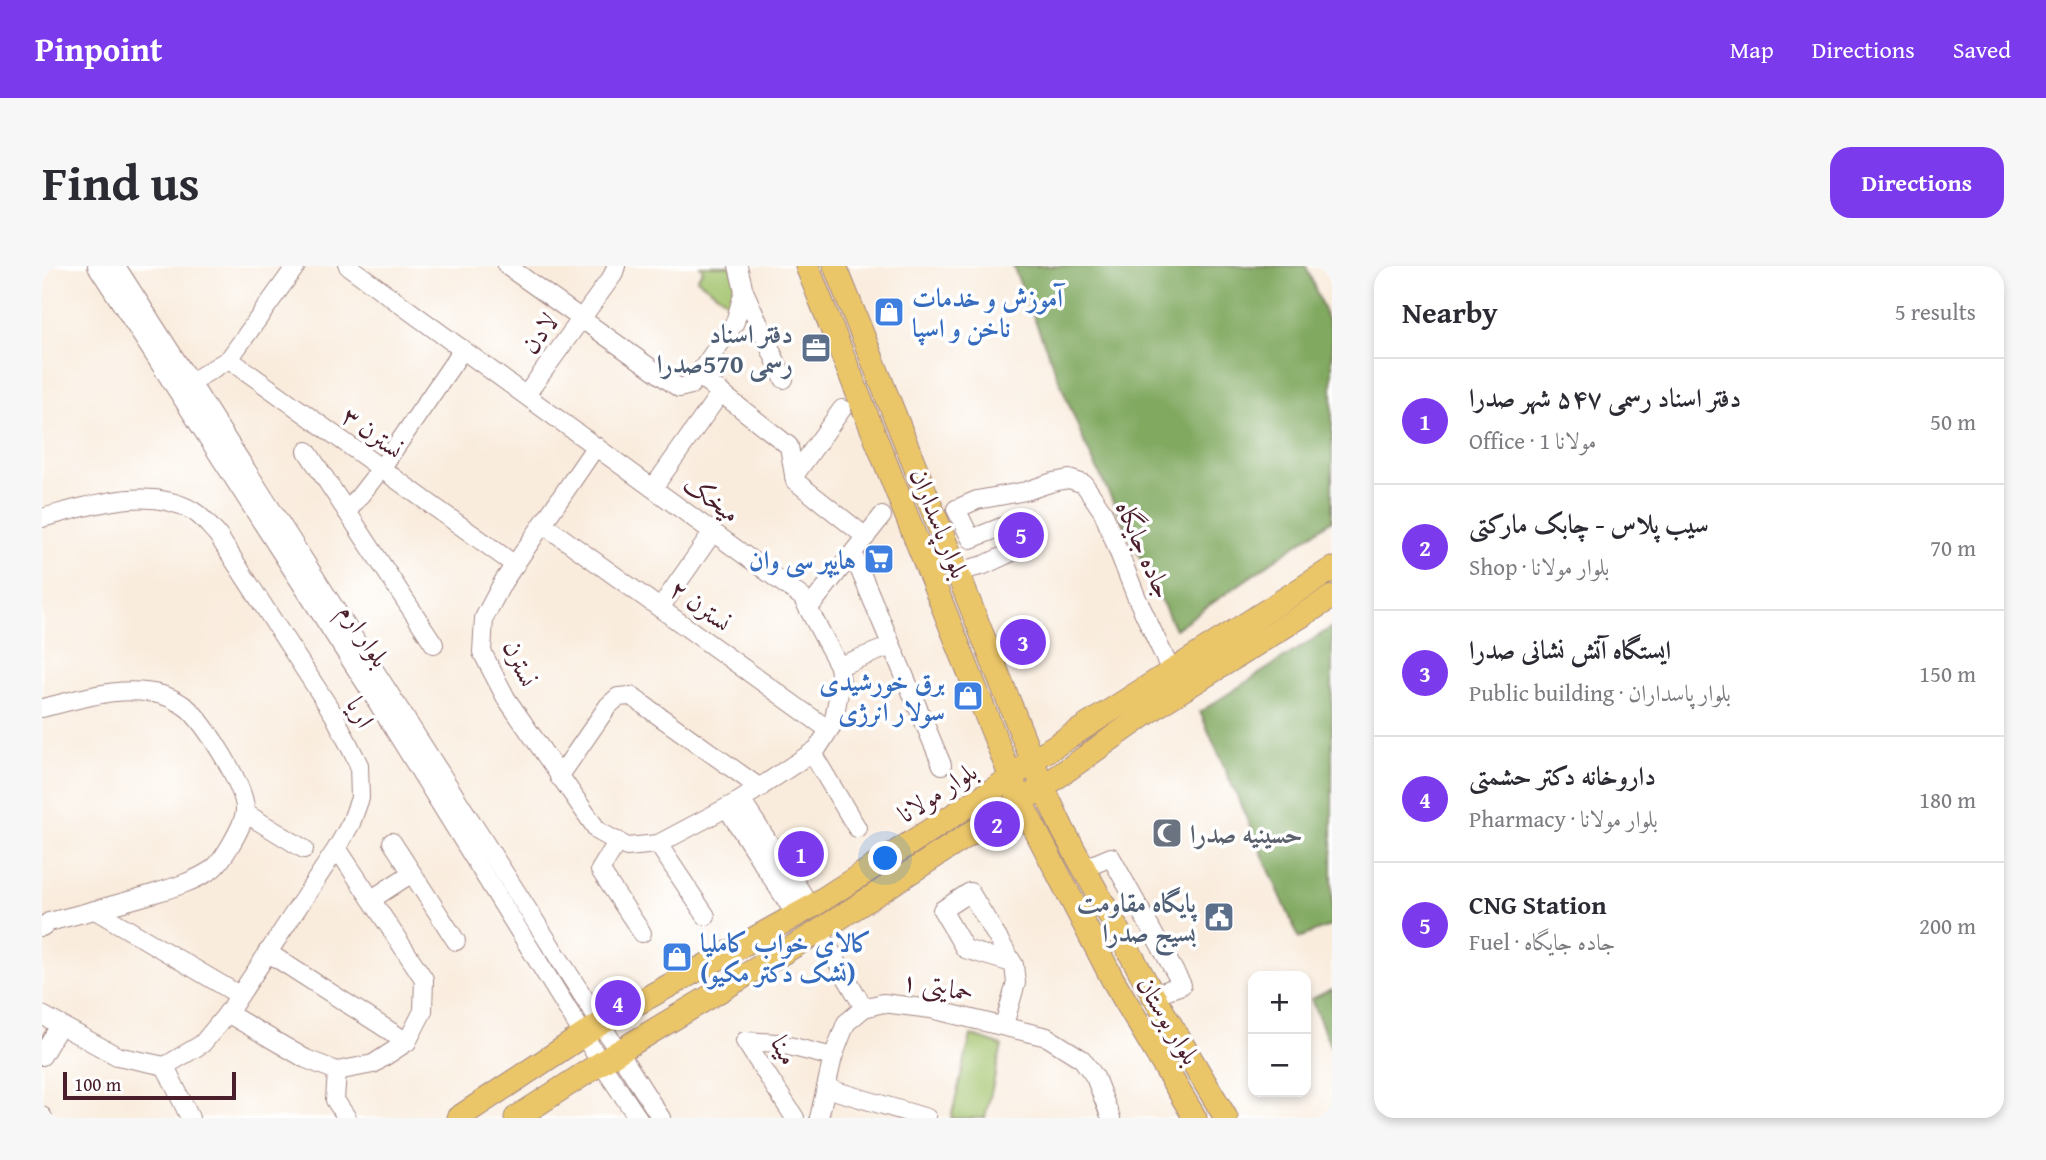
<!DOCTYPE html>
<meta charset="utf-8">
<style>
:root{--surface:#fff;--page:#f7f7f7;--text:#2b2b33;--muted:#7c7c81;--line:#e1e1e2;--accent:#7c3aed}
body{margin:0;font-family:"Gentium Book Plus",Amiri,serif;background:var(--page);color:var(--text)}
.controls{position:absolute;right:21px;bottom:21px;display:grid;overflow:hidden;border-radius:14px;box-shadow:0 4px 10px #0003}
.controls button{width:63px;height:63px;display:grid;place-items:center;padding:0;border:0;border-bottom:2px solid var(--line);background:var(--surface);color:var(--text);font:35px sans-serif}
.scale{position:absolute;left:21px;bottom:18px;width:173px;box-sizing:border-box;padding-left:7px;border:4px solid #4a1f2b;border-top:0;font-size:19px;line-height:24px;white-space:nowrap;color:#4a1f2b;-webkit-text-stroke:5px #fff;paint-order:stroke}
.you{position:absolute;left:844px;top:593px;width:24px;height:24px;margin:-18px;border:5px solid #fff;border-radius:50%;background:#1a73e8;box-shadow:0 0 0 10px #1a73e833}
.badge{display:grid;place-items:center;width:46px;height:46px;border-radius:50%;background:var(--accent);color:#fff;font-size:23px;font-weight:700}
.pin{position:absolute;translate:-50% -50%;border:4px solid #fff;box-shadow:0 2px 7px #0006}
.list{margin:0;padding:0;list-style:none}
h2{display:flex;justify-content:space-between;align-items:center;height:91px;margin:0;padding:0 28px;font-size:30px}
h2 small{font-size:23px;font-weight:400;color:var(--muted)}
.list li{display:grid;grid-template-columns:46px 1fr auto;gap:21px;align-items:center;box-sizing:border-box;height:126px;padding:0 28px;border-top:2px solid var(--line)}
.list b{display:block;font-size:26px;white-space:nowrap}
.list p{margin:0;font-size:23px;white-space:nowrap;color:var(--muted)}
.list em{font-size:23px;font-style:normal;color:var(--muted)}
.map{position:relative;flex:none;width:1290px;height:852px;overflow:hidden;border-radius:21px}
header{display:flex;align-items:center;gap:42px;box-sizing:border-box;height:98px;padding:0 35px;background:var(--accent);color:#fff}
header strong{font-size:33px}
nav{display:flex;gap:38px;margin-inline-start:auto;font-size:24px}
.intro{display:flex;align-items:center;justify-content:space-between;box-sizing:border-box;height:168px;padding:0 42px}
h1{margin:0;font-size:49px}
.button{padding:18px 32px;border-radius:21px;background:var(--accent);color:#fff;font-size:24px;font-weight:700}
main{display:flex;gap:42px;padding:0 42px}
aside{flex:1;background:var(--surface);border-radius:21px;box-shadow:0 4px 10px #0003}
.map>svg:first-child{display:block}
.green{fill:#a2c36c;stroke:#76714c;stroke-width:2}
.forest{fill:#81a960;stroke:#666446;stroke-width:2}
.lines{fill:none;stroke-linecap:round;stroke-linejoin:round}
.minor-casing{stroke:#a28684;stroke-width:20}
.major-casing{stroke:#a28684;stroke-width:25}
.minor{stroke:#fff;stroke-width:18}
.major{stroke:#ebc669;stroke-width:23}
.labels{text-anchor:middle;dominant-baseline:central;stroke-width:7;stroke-linejoin:round;paint-order:stroke}
.shop-label{font-size:26px;font-weight:bold;fill:#366cbe;stroke:#fff;text-anchor:start}
.street-label{font-size:26px;fill:#4a1f2b;stroke:#fff}
.service-label{font-size:26px;font-weight:bold;fill:#4e5e75;stroke:#fff;text-anchor:end}
.worship-label{font-size:26px;font-weight:bold;fill:#5b616d;stroke:#fff;text-anchor:start}
</style>
<header>
<strong>Pinpoint</strong>
<nav><a>Map</a><a>Directions</a><a>Saved</a></nav>
</header>
<div class="intro"><h1>Find us</h1><a class="button">Directions</a></div>
<main>
<div class="map">
<svg width="1290" height="852" viewBox="0 0 1290 852">
<rect width="100%" height="100%" fill="#fff"/>
<filter id="ink" filterUnits="userSpaceOnUse"><feTurbulence type="fractalNoise" baseFrequency=".0143" numOctaves="2"/><feDisplacementMap in="SourceGraphic" scale="14" xChannelSelector="R" yChannelSelector="G"/><feConvolveMatrix kernelMatrix="1 2 1 2 8 2 1 2 1" color-interpolation-filters="sRGB"/></filter>
<filter id="wash" filterUnits="userSpaceOnUse"><feTurbulence type="fractalNoise" baseFrequency=".00686" numOctaves="4" result="noise"/><feDisplacementMap in="SourceGraphic" scale="28" xChannelSelector="R" yChannelSelector="G"/><feGaussianBlur stdDeviation="1.57" result="paint"/><feColorMatrix in="noise" values="0 0 0 0 0 0 0 0 0 0 0 0 0 0 0 0 0 1.4 0 .05"/><feComposite in="paint" operator="in"/></filter>
<g filter="url(#wash)">
<rect width="100%" height="100%" fill="#f9ecdd"/>
<g class="green">
<polygon points="658,0 689,0 695,21 688,37 655,13 661,4"/>
<polygon points="929,769 960,780 943,852 909,852"/>
</g>
<g class="forest">
<polygon points="971,0 1264,0 1290,65 1290,254 1133,363 1043,178"/>
<polygon points="1290,361 1290,659 1257,672 1158,446"/>
<polygon points="1290,723 1290,784 1269,733"/>
</g>
</g>
<g filter="url(#ink)">
<g class="lines">
<g class="minor-casing">
<g id="minor">
<polyline points="55,0 327,423 559,797 596,852"/>
<polyline points="74,0 619,852"/>
<polyline points="306,0 760,331 797,400 799,416 791,458 775,483 699,534 616,578 585,581 556,565 464,432 440,386 442,352 461,316 554,180"/>
<polyline points="465,0 637,122 649,119 693,56 702,25 696,0"/>
<polyline points="702,25 742,113"/>
<polyline points="187,93 254,0"/>
<polyline points="656,109 747,180 753,215 824,271"/>
<polyline points="159,110 187,93 473,299"/>
<polyline points="484,129 571,9 574,0"/>
<polyline points="265,185 392,378"/>
<polyline points="752,210 800,143"/>
<polyline points="611,222 679,126"/>
<polyline points="305,246 338,204 421,83"/>
<path d="M0,252C46,240 107,219 151,245C160,250 168,261 175,268L292,449L317,499L318,532L309,557L295,582L188,744L160,778L123,800"/>
<polyline points="501,258 787,464"/>
<polyline points="811,288 900,499"/>
<polyline points="915,306 942,299 992,276 982,252 929,273 914,243 935,234 984,225 1011,216 1027,213 1042,218 1061,246 1094,330 1129,405"/>
<polyline points="618,342 671,266"/>
<polyline points="767,342 840,250"/>
<polyline points="797,400 849,380"/>
<path d="M0,442C39,433 80,418 120,429C127,431 137,436 144,441C162,454 205,523 203,545C202,559 180,597 169,604C151,616 130,622 110,628C76,638 42,647 7,656L0,661"/>
<polyline points="770,487 815,562"/>
<polyline points="517,511 566,440 576,431 589,430 718,522"/>
<polyline points="699,534 769,641"/>
<polyline points="685,542 753,648"/>
<polyline points="203,547 262,583"/>
<polyline points="576,575 558,604 600,667"/>
<polyline points="350,576 414,675"/>
<polyline points="616,578 664,650"/>
<polyline points="1043,602 1069,591 1140,719 1111,729"/>
<polyline points="330,633 370,607"/>
<polyline points="53,644 197,729"/>
<polyline points="777,665 822,742"/>
<polyline points="225,686 365,776"/>
<polyline points="185,747 264,793 295,805 331,798 365,776 381,745 382,713 295,582"/>
<polyline points="0,749 75,790 123,800"/>
<polyline points="962,759 974,717 972,699 928,626 900,644 923,683 970,697"/>
<polyline points="0,790 18,759"/>
<polyline points="123,800 148,852"/>
<polyline points="295,805 293,834 305,852"/>
<polyline points="784,822 885,852"/>
<polyline points="0,850 1,852"/>
<polyline points="753,852 703,775 735,777 791,791"/>
<polyline points="777,852 791,791 804,757 822,742 841,737 889,743 1005,771 1040,793 1053,811 1069,852"/>
</g>
</g>
<g class="major-casing">
<g id="major">
<polyline points="765,0 978,534 1071,714 1153,852"/>
<polyline points="793,0 1001,521 1021,564 1111,729 1184,852"/>
<polyline points="416,852 558,758 769,641 969,512 991,494 1290,303"/>
<polyline points="474,852 576,786 777,665 1001,521 1121,436 1290,331"/>
</g>
</g>
<use href="#minor" class="minor"/>
<use href="#major" class="major"/>
</g>
</g>
<defs>
<g id="shop-square" transform="scale(1.575)"><rect x="-9" y="-9" width="18" height="18" rx="4" fill="#3f7fe0" stroke="#fff"/><path d="M-5-2.5h2.3a2.7 3.5 0 0 1 5.4 0H5L5.5 6h-11ZM-1.5-2.5h3a1.5 2.3 0 0 0-3 0Z" fill="#fff"/></g>
<g id="office-square" transform="scale(1.575)"><rect x="-9" y="-9" width="18" height="18" rx="4" fill="#5c6f8a" stroke="#fff"/><path d="M-6-3h4V-5.5h4V-3h4V5H-6ZM-1-4.5V-3h2v-1.5ZM-6 0V1H6V0Z" fill="#fff"/></g>
<g id="supermarket-square" transform="scale(1.575)"><rect x="-9" y="-9" width="18" height="18" rx="4" fill="#3f7fe0" stroke="#fff"/><path d="M-6-5.5h2.5l.6 2H6L4.5 2H-2.5L-4.4-4H-6ZM-1.5 3.2a1.3 1.3 0 1 0 .1 0ZM3 3.2a1.3 1.3 0 1 0 .1 0Z" fill="#fff"/></g>
<g id="mosque-square" transform="scale(1.575)"><rect x="-9" y="-9" width="18" height="18" rx="4" fill="#6b7280" stroke="#fff"/><path d="M3.5-4.9A6 6 0 1 0 3.5 4.9A5 5 0 1 1 3.5-4.9Z" fill="#fff"/></g>
<g id="civic-square" transform="scale(1.575)"><rect x="-9" y="-9" width="18" height="18" rx="4" fill="#5c6f8a" stroke="#fff"/><path d="M-.6-6.5H3V-4.5H.6V-3L4-1V1h2V6H-6V1h2V-1L-.6-3ZM-1.2 2.5V6h2.4V2.5Z" fill="#fff"/></g>
</defs>
<g fill-rule="evenodd">
<use href="#shop-square" x="847" y="46"/>
<use href="#office-square" x="774" y="82"/>
<use href="#supermarket-square" x="837" y="293"/>
<use href="#shop-square" x="926" y="430"/>
<use href="#mosque-square" x="1125" y="567"/>
<use href="#civic-square" x="1177" y="651"/>
<use href="#shop-square" x="635" y="691"/>
</g>
<g class="labels">
<g class="shop-label">
<text x="870" y="31">آموزش و خدمات<tspan x="870" dy="30">ناخن و اسپا</tspan></text>
<text x="814" y="293" text-anchor="end">هایپر سی وان</text>
<text x="903" y="415" text-anchor="end">برق خورشیدی<tspan x="903" dy="30">سولار انرژی</tspan></text>
<text x="658" y="676">کالای خواب کاملیا<tspan x="658" dy="30">(تشک دکتر مکیو)</tspan></text>
</g>
<g class="street-label">
<text transform="translate(497 67) rotate(-54)">لادن</text>
<text transform="translate(331 166) rotate(36)">نسترن ۳</text>
<text transform="translate(670 232) rotate(36)">میخک</text>
<text transform="translate(898 257) rotate(68)">بلوار پاسداران</text>
<text transform="translate(1103 283) rotate(66)">جاده جایگاه</text>
<text transform="translate(659 339) rotate(36)">نسترن ۲</text>
<text transform="translate(323 369) rotate(57)">بلوار ارم</text>
<text transform="translate(479 397) rotate(66)">نسترن</text>
<text transform="translate(319 446) rotate(62)">اریا</text>
<text transform="translate(895 526) rotate(-33)">بلوار مولانا</text>
<text transform="translate(896 720) rotate(10)">حمایتی ۱</text>
<text transform="translate(1127 754) rotate(59)">بلوار بوستان</text>
<text transform="translate(743 784) rotate(63)">مینا</text>
</g>
<g class="service-label">
<text x="751" y="67">دفتر اسناد<tspan x="751" dy="30">رسمی 570صدرا</tspan></text>
<text x="1154" y="636">پایگاه مقاومت<tspan x="1154" dy="30">بسیج صدرا</tspan></text>
</g>
<g class="worship-label">
<text x="1148" y="567">حسینیه صدرا</text>
</g>
</g>
</svg>
<div class="controls">
<button>+</button>
<button>−</button>
</div>
<div class="scale">100 m</div>
<div class="you"></div>
<div class="pin badge" style="left:759px;top:588px">1</div>
<div class="pin badge" style="left:955px;top:558px">2</div>
<div class="pin badge" style="left:981px;top:376px">3</div>
<div class="pin badge" style="left:576px;top:737px">4</div>
<div class="pin badge" style="left:979px;top:269px">5</div>
</div>
<aside>
<h2>Nearby<small>5 results</small></h2>
<ul class="list">
<li><span class="badge">1</span><div><b>دفتر اسناد رسمی ۵۴۷ شهر صدرا</b><p>Office · مولانا 1</p></div><em>50 m</em></li>
<li><span class="badge">2</span><div><b>سیب پلاس - چابک مارکتی</b><p>Shop · بلوار مولانا</p></div><em>70 m</em></li>
<li><span class="badge">3</span><div><b>ایستگاه آتش نشانی صدرا</b><p>Public building · بلوار پاسداران</p></div><em>150 m</em></li>
<li><span class="badge">4</span><div><b>داروخانه دکتر حشمتی</b><p>Pharmacy · بلوار مولانا</p></div><em>180 m</em></li>
<li><span class="badge">5</span><div><b>CNG Station</b><p>Fuel · جاده جایگاه</p></div><em>200 m</em></li>
</ul>
</aside>
</main>
